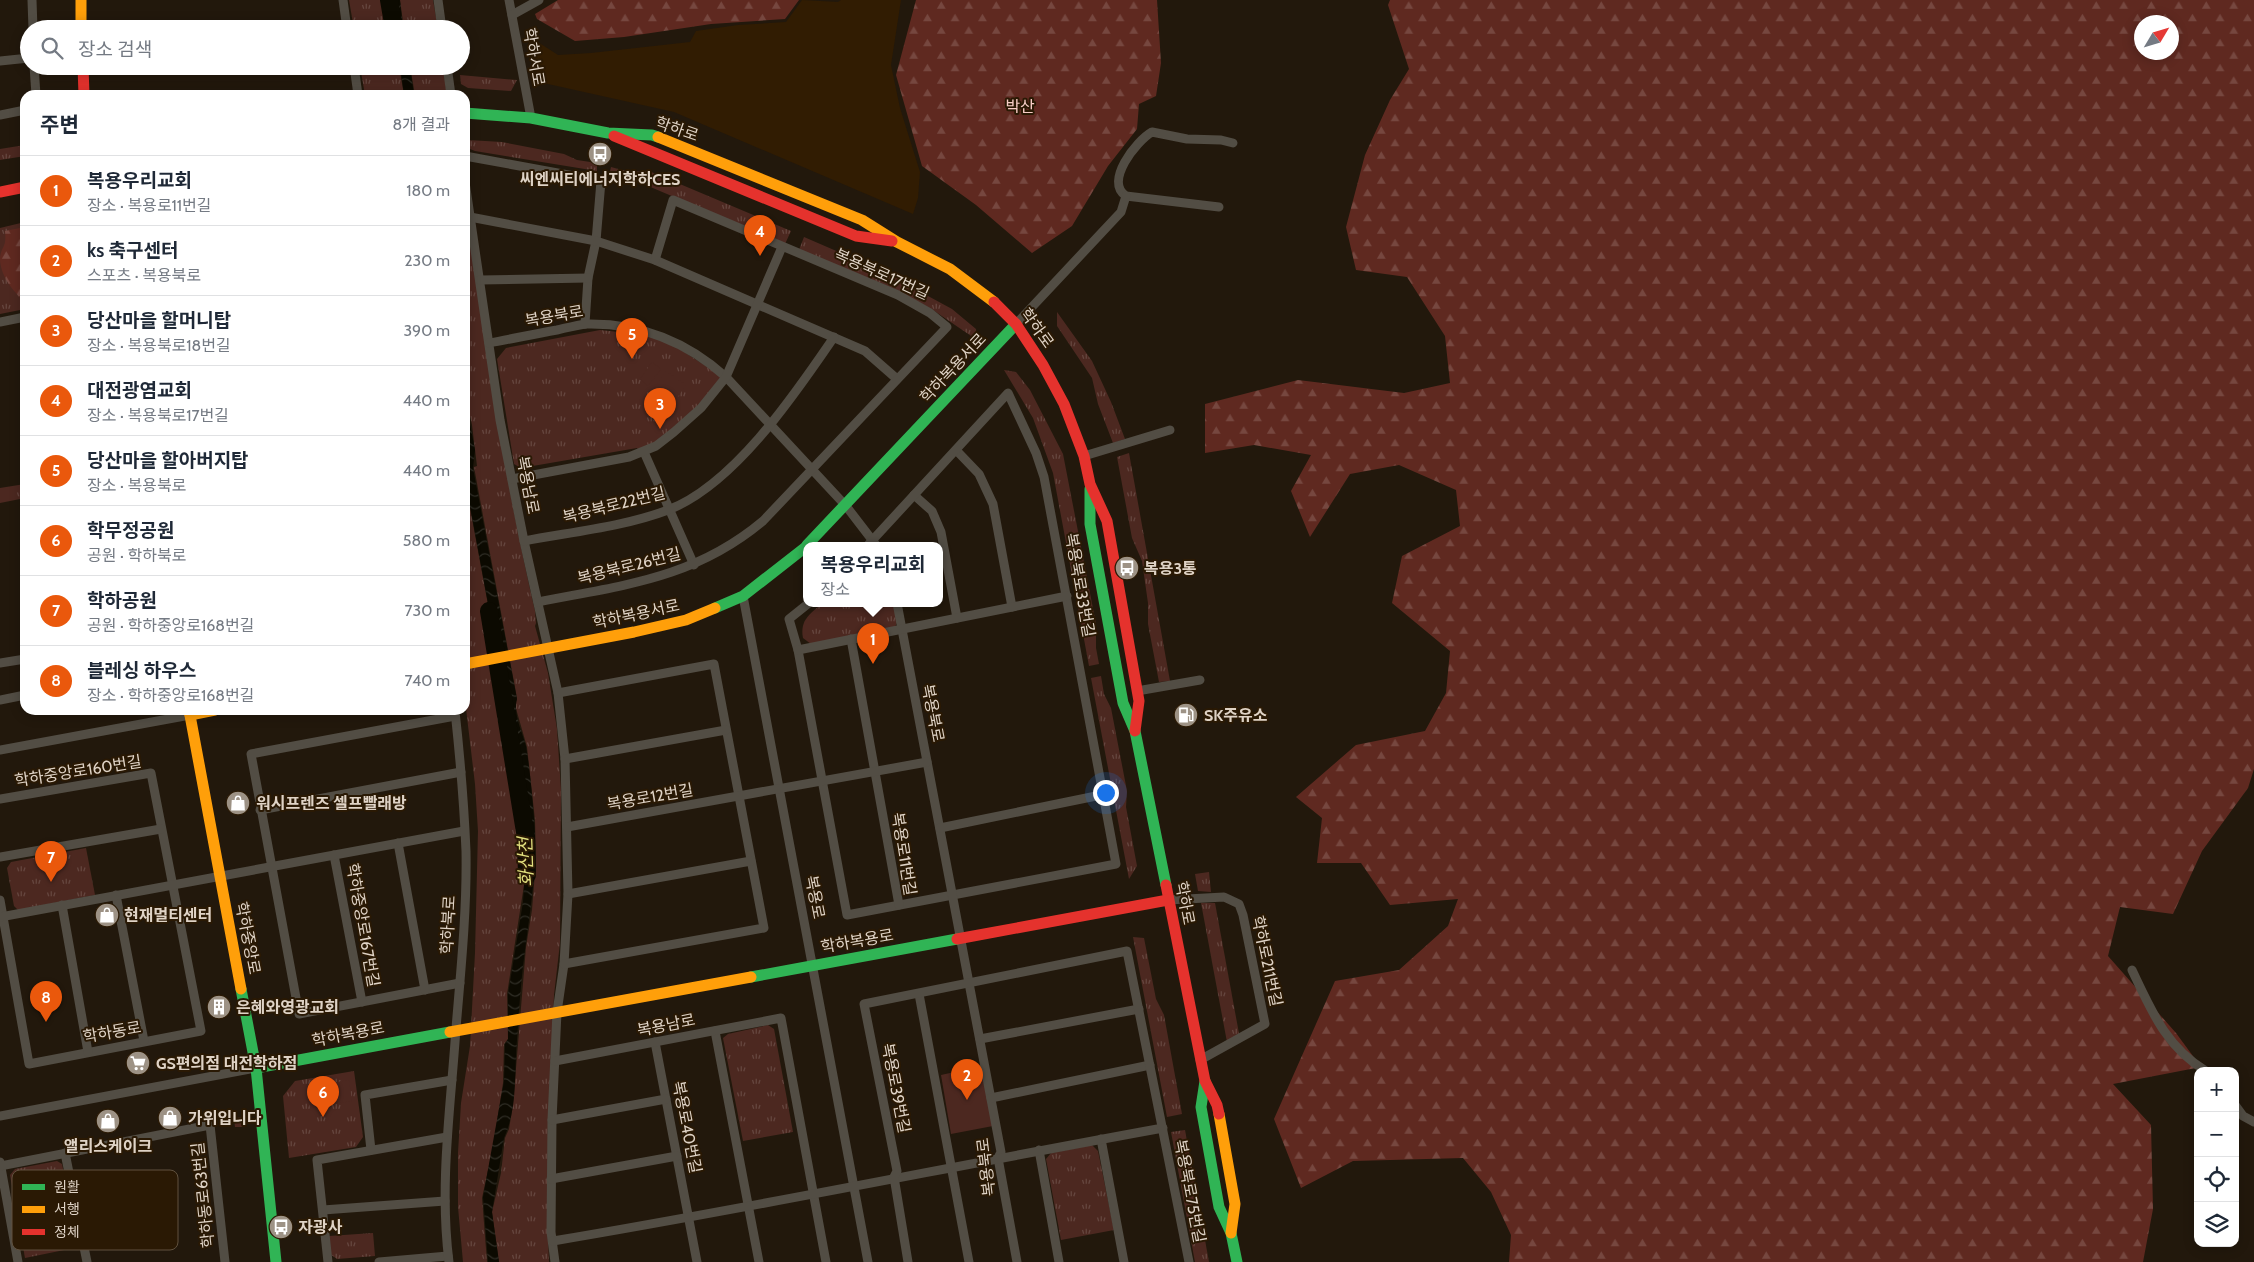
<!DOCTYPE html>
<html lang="ko">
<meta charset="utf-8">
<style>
:root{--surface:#fff;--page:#f6f6f7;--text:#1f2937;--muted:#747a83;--line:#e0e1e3;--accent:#ea580c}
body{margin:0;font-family:Cabin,"Noto Sans KR",sans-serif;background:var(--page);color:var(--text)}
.controls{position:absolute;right:15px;bottom:15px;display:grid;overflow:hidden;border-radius:10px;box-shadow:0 2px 12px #0003}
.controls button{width:45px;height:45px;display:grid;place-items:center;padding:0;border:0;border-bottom:1px solid var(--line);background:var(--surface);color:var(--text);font:25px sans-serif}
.compass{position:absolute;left:2134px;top:15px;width:45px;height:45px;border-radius:50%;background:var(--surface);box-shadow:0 2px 12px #0003;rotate:52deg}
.you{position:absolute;left:1105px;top:792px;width:18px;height:18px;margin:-12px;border:4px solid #fff;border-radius:50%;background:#1a73e8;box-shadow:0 0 0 8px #1a73e833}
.badge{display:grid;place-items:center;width:32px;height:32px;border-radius:50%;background:var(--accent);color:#fff;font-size:16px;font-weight:700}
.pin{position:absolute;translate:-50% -41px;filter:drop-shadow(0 1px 2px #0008)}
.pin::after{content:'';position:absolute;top:26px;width:18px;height:15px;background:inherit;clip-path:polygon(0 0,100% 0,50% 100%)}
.popup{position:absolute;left:803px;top:542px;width:140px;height:65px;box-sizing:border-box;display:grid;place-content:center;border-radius:10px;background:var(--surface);filter:drop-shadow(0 1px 4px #0005);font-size:16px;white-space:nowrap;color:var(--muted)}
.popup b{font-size:19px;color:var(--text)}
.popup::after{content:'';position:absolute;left:50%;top:100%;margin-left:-10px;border:10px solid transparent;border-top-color:var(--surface)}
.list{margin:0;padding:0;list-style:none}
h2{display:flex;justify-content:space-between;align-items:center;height:65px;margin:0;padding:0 20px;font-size:21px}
h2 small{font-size:16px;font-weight:400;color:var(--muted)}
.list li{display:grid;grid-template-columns:32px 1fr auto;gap:15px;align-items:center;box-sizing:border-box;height:70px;padding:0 20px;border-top:1px solid var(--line)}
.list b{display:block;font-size:19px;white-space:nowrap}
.list p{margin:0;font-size:16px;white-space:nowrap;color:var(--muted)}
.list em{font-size:16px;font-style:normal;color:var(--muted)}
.icon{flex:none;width:28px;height:28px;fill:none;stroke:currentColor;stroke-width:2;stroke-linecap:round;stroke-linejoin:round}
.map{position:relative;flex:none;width:2254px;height:1262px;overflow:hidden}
.search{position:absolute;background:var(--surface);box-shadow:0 2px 12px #0003;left:20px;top:20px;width:450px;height:55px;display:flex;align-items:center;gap:12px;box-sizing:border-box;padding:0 18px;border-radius:28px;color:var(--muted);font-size:19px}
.panel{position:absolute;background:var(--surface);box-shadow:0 2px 12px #0003;left:20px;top:90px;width:450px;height:625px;border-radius:15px}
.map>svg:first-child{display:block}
.built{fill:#311c02}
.grass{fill:url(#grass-tufts)}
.forest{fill:url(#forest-firs);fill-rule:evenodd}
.garden{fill:#4c2820}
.water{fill:url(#water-waves)}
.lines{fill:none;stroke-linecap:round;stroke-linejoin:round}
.river{stroke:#0c0a01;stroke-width:18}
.street{stroke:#524d44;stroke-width:9}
.fast{stroke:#30b455;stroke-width:11}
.slow{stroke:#ff9f0a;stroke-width:11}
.jam{stroke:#e5322d;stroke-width:11}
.labels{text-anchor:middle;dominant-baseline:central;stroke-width:4;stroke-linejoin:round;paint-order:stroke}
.street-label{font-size:16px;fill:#dfd3c6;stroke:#2a1904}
.park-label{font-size:16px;fill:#f7cdc6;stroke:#2a1904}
.poi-label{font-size:16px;font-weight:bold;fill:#dfd3c6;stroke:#2a1904;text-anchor:start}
.water-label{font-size:18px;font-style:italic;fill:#e1df7e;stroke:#2a1904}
.key{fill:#2a1904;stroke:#60513e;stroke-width:1}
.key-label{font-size:14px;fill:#dfd3c6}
</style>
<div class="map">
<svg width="2254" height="1262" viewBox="0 0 2254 1262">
<defs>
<pattern id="grass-tufts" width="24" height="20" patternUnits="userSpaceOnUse" patternTransform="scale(1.25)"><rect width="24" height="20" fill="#4c2820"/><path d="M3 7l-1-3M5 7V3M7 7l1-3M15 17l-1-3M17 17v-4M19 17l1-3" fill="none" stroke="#65463f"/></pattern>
<pattern id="forest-firs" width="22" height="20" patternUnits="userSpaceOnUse" patternTransform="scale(1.25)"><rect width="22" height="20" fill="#5f2920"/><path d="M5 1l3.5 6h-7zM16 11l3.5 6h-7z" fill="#76473f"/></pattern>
<pattern id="water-waves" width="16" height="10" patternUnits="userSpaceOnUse" patternTransform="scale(1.25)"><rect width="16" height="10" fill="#0c0a01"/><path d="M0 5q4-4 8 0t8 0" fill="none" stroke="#2f2d25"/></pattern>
</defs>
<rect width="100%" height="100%" fill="#22180c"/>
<polygon class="built" points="802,0 838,2 841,0 901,0 891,65 900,108 920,172 918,198 913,214 674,112 539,82 527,35 558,55 591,53 690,42 696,31 738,25 786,22"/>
<g class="grass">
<polygon points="349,0 389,0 393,29 354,29"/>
<polygon points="400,0 433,0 438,29 404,29"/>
<polygon points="256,66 280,66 281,73 258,75"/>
<polygon points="360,66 399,66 404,95 365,95"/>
<polygon points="410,66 443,66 447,95 415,95"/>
<polygon points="460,75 517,80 511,91 468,88 461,84"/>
<polygon points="468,140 502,142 564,154 577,160 597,163 597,171 475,151 470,149"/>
<polygon points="25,145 25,156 0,160 0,149"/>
<polygon points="611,167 629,172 649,171 791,231 785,244 641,183 609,176"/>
<path d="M465,207C485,343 504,478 535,611L536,623L535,626L548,673L557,729L561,790L560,943L554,995L550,1092L547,1219L549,1262H499L492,1212L501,1173L505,1138L509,1129L513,1105L526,947L532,910L536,860L535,820L527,747L515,705L517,698L474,467L477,466L472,425L465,394Z"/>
<polygon points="25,222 25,309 0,314 0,228"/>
<polygon points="804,237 908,282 928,296 952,309 976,329 977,340 933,310 897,290 799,250"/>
<polygon points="1057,312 1092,361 1111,402 1125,439 1113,443 1098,404 1092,378 1057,326"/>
<path d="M600,330L646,335L670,343L720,375L721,381C697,408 672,437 639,451L637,448L521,468L514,464L497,359L506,348Z"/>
<polygon points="1004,370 1016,372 1030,390 1063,454 1096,624 1096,648 1099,664 1089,666 1053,473 1033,418"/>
<polygon points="1129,453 1170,681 1159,682 1148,624 1148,603 1142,561 1132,538 1117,457"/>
<polygon points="465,481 501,675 526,837 524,885 507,994 508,1039 504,1044 503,1083 493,1147 482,1198 487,1262 463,1262 458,1207 458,1153 461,1103 470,1046 475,953 478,831 475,784 465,700"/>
<polygon points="25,484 25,498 0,503 0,488"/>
<path d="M822,603H895L898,620L895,627L811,644L803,638C800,619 810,615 822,603Z"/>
<polygon points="1101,676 1104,694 1111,708 1127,791 1126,807 1137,866 1129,879 1091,678"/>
<polygon points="86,848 95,895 18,910 14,906 7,868 11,862"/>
<polygon points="1209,872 1211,892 1198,891 1195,874"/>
<polygon points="1201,903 1215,903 1240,1039 1227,1042"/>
<polygon points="1133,937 1144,938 1156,999 1164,1015 1182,1114 1167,1117"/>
<polygon points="768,1025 774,1029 793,1132 743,1141 723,1038 728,1034"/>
<polygon points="354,1071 363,1137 356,1147 289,1158 283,1096 295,1081"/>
<polygon points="245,1117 245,1127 235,1127 234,1118"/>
<polygon points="1185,1130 1209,1262 1195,1262 1171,1132"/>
<polygon points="1092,1145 1098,1151 1114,1230 1061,1240 1046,1159 1051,1153"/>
<polygon points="57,1161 62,1164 79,1247 25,1258 10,1175 15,1169"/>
<polygon points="373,1233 375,1256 337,1259 330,1254 329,1236"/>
</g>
<g class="forest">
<polygon points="558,0 799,0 785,19 711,24 624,37 575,41 537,19 535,14"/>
<polygon points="916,0 1157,0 1161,63 1156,96 1139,104 1137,129 1108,166 1072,226 1032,253 976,205 922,166 896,75"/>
<path d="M1390,0H2254V769L2248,788L2202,851L2173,914L2120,907L2108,956L2176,1033L2201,1067L2113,1084L2151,1125L2153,1209L2143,1262H1509L1511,1235L1491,1192L1463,1158L1353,1161L1301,1188L1274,1119L1335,981L1399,970L1448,926L1458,899L1390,905L1361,863H1317L1322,818L1296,797L1356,745L1425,731L1446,693L1450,651L1392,603L1402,556L1460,526L1456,490L1399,465L1350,474L1310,537L1291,491L1311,455L1254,445L1205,453V404L1298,380L1404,393L1450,383L1445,336L1407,277L1356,270L1346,227L1365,155L1390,100L1409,69L1388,5ZM2142,22H2172V52H2142Z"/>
<path d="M25,227V299L23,300C12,290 0,275 0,258C1,246 7,248 5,231Z"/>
</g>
<g class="garden">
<polygon points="652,362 661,369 648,386 640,379"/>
<polygon points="666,371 686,385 662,420 642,406"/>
<polygon points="981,1066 993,1126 951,1134 941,1075"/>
<polygon points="349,1080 352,1101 310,1108 307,1087"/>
</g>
<g class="water">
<polygon points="390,0 400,0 403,29 394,29"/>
<polygon points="400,66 410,66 414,95 404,95"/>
<path d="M465,398L475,450L473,468L517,699C513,714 522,731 526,746C530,770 532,794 534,818C538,863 531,905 525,950C521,980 519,1010 517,1040C514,1072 518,1108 504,1138L492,1212L499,1262H488L483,1197L504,1081L505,1044L508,1039V994L523,902L527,837L501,674L465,479Z"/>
</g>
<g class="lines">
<g class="river">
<polyline points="389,0 394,29"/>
<polyline points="489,611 526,838 527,875"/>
</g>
<g class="street">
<polyline points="32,0 33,29"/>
<polyline points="343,0 347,29"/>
<polyline points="438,0 442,29"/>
<polyline points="509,0 531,118"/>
<polyline points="512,15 539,0"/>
<polyline points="0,61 29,58"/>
<polyline points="34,66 36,95"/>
<polyline points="354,66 358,95"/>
<polyline points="447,66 451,95"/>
<polyline points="0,115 25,110"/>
<polyline points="465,156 601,181 596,241 588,278 585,324"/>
<polyline points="465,182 500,420 524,541 558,693 565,759 568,894 564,964 557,1012 552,1120 551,1232 555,1262"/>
<path d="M1219,207L1126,196C1104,182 1136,141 1152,132L1187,139L1221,140L1233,143"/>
<polyline points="470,217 596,241 655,260 865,351 897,379"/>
<polyline points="480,280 588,278"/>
<polyline points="0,322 25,317"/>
<polyline points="1016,324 1121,212 1126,196"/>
<path d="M489,343C511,339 534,334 557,330C566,328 577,325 587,324C641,323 686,341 726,377L846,506L876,545"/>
<polyline points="956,450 979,474 993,504 1012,607"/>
<polyline points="644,452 694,565"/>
<polyline points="1084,456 1170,430"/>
<polyline points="512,479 629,457 656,446 674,432 701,408 726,377 782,247"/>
<polyline points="914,495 932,511 941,532 957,618"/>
<path d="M524,541C571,532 623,527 668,510C734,485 795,394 834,337"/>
<polyline points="743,596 868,1262"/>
<path d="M538,602C623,585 694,579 763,521L947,327L930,313L898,295L673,200L655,260"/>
<polyline points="809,603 789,619 798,650 847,915 1116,864 1044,477 1036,453 1008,393 868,545"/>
<polyline points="897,603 1001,1152 998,1158 1017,1262"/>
<polyline points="851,639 899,905"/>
<polyline points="798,650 1067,596"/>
<polyline points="0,663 25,659"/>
<polyline points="1137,691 1200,680"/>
<polyline points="558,693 714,664 764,928 564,964"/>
<polyline points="0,700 25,695"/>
<polyline points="455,716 251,754 299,1014 460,983"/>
<polyline points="0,750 190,715"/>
<polyline points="565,759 726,730"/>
<polyline points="0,799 151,773 201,1031 29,1064 0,900"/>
<polyline points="260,810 461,772"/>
<polyline points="567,827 927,762"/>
<polyline points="940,828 1101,795"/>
<polyline points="398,843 425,990"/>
<polyline points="334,855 362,1002"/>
<polyline points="0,857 161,829"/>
<polyline points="568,894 751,861"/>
<polyline points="116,895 144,1041"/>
<polyline points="1168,900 1224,897 1239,904 1243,915 1265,1024 1200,1060"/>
<polyline points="62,905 88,1052"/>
<polyline points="0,917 464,831"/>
<path d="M2132,970C2151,1010 2166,1047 2206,1071"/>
<polyline points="919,994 969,1262"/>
<polyline points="715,1031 759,1262"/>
<polyline points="980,1039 1139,1009"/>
<polyline points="655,1042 697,1262"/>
<polyline points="555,1061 781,1018 826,1262"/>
<polyline points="991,1098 1150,1065"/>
<polyline points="2235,1105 2243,1116 2254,1122"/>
<polyline points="0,1116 256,1068"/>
<polyline points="552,1120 666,1099"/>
<polyline points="1101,1139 1124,1262"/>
<polyline points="371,1150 365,1095 452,1080"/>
<polyline points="1039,1150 1059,1262"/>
<polyline points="65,1153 87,1262"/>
<polyline points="0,1162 18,1262"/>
<polyline points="0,1166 210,1125 225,1262"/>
<polyline points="551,1179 677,1156"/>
<polyline points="323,1210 445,1201"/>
<path d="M553,1241C757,1207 959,1165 1163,1128"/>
<polyline points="328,1262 317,1160 447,1137"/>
<polyline points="379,1262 448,1256"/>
<path d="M449,1262C439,1184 451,1105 456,1028C461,969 467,909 466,851C464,804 460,757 455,711"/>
<polyline points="908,1262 894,1177 897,1171 864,1004 1127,951 1189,1262"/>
</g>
<g class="fast">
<polyline points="465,113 531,118 608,133 652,135 658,137"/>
<polyline points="1090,489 1090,524 1123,703 1135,731 1166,885"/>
<polyline points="807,545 1016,324"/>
<polyline points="715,608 743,596 807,546"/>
<polyline points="751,977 957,939"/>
<polyline points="241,989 256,1068 276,1262"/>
<polyline points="256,1068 450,1032"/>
<polyline points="1205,1081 1201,1107 1219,1207 1231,1233 1237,1262"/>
</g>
<g class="slow">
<polyline points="81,0 81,29"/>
<polyline points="658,137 862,220 897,242 950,269 994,302"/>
<polyline points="465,664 634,632 686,620 715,608"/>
<polyline points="189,710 241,989"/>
<polyline points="190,715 215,710"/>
<polyline points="450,1032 751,977"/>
<polyline points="1219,1114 1235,1204 1231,1233"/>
</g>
<g class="jam">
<polyline points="83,66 84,95"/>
<polyline points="614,136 856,236 892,241"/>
<polyline points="0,192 25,187"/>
<polyline points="994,302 1016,324 1043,365 1064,404 1084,456 1090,484 1107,521 1139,701 1135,731"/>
<polyline points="1166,885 1205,1081 1217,1105 1219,1114"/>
<polyline points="957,939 1168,900"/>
</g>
</g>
<defs>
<g id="bus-disc" transform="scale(1.25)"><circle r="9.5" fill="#9d9285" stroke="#2a1904"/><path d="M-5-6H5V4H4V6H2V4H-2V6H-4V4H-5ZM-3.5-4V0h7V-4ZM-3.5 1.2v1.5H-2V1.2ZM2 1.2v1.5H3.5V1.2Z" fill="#fff"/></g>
<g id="fuel-disc" transform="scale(1.25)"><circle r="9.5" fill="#9d9285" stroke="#2a1904"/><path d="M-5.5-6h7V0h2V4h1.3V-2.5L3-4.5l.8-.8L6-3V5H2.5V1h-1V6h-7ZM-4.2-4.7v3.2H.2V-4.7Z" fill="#fff"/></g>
<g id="shop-disc" transform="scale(1.25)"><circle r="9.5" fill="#9d9285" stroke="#2a1904"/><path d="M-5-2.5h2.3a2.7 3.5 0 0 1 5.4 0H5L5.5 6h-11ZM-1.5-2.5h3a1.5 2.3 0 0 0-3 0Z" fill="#fff"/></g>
<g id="building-disc" transform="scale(1.25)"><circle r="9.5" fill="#9d9285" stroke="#2a1904"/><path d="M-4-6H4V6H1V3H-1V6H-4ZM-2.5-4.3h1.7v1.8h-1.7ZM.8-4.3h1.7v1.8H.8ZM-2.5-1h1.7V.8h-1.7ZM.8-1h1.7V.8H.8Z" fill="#fff"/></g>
<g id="supermarket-disc" transform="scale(1.25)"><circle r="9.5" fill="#9d9285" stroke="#2a1904"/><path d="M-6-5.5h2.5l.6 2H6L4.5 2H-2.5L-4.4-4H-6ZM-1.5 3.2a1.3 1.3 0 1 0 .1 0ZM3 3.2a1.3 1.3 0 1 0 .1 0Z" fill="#fff"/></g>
</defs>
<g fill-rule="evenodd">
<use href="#bus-disc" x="600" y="154"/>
<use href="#bus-disc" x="1127" y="568"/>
<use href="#fuel-disc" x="1186" y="715"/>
<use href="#shop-disc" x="238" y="803"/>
<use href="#shop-disc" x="107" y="915"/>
<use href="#building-disc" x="219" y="1007"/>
<use href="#supermarket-disc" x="138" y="1063"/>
<use href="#shop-disc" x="170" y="1118"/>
<use href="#shop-disc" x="108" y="1121"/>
<use href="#bus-disc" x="281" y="1227"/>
</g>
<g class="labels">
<g class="street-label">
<text transform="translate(534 57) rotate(80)">학하서로</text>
<text transform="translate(677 129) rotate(19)">학하로</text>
<text transform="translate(882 274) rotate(24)">복용북로17번길</text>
<text transform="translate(554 316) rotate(-10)">복용북로</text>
<text transform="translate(1037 328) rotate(54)">학하로</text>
<text transform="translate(953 368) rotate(-47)">학하복용서로</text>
<text transform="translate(528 485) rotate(79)">복용남로</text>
<text transform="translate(614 505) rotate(-14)">복용북로22번길</text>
<text transform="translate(629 566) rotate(-14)">복용북로26번길</text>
<text transform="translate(1080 585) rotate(80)">복용북로33번길</text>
<text transform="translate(636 614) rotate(-12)">학하복용서로</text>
<text transform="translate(933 713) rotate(79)">복용북로</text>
<text transform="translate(78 771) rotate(-9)">학하중앙로160번길</text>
<text transform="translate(650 797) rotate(-10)">복용로12번길</text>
<text transform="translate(904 854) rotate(81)">복용로11번길</text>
<text transform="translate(815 897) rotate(79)">복용로</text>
<text transform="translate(1185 903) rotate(79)">학하로</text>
<text transform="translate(363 925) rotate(80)">학하중앙로167번길</text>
<text transform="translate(448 925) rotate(-87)">학하북로</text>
<text transform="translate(248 938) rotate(79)">학하중앙로</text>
<text transform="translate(857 941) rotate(-10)">학하복용로</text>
<text transform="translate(1267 961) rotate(78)">학하로211번길</text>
<text transform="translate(666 1025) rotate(-11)">복용남로</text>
<text transform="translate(112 1032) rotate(-10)">학하동로</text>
<text transform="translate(348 1034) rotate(-11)">학하복용로</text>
<text transform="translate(896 1088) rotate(79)">복용로39번길</text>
<text transform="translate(687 1127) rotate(79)">복용로40번길</text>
<text transform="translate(986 1167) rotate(-97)">복용북로</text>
<text transform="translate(1190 1191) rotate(79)">복용북로75번길</text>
<text transform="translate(203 1195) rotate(-96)">학하동로63번길</text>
</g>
<g class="park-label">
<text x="1020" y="106">박산</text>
</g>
<g class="poi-label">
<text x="600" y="179" text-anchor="middle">씨엔씨티에너지학하CES</text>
<text x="1144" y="568">복용3통</text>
<text x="1204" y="715">SK주유소</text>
<text x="256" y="803">워시프렌즈 셀프빨래방</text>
<text x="124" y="915">현재멀티센터</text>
<text x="236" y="1007">은혜와영광교회</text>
<text x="156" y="1063">GS편의점 대전학하점</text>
<text x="188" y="1118">가위입니다</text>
<text x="108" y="1146" text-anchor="middle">앨리스케이크</text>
<text x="298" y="1227">자광사</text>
</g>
<g class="water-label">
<text transform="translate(526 862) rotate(-92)">화산천</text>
</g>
</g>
<rect x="12" y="1170" width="166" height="80" rx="8" class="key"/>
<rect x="22" y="1184" width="23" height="6" fill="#30b455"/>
<rect x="22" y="1206" width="23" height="7" fill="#ff9f0a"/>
<rect x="22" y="1229" width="23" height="6" fill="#e5322d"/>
<g class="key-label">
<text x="54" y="1192">원활</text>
<text x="54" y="1214">서행</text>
<text x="54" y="1237">정체</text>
</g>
</svg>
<div class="controls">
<button>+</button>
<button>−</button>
<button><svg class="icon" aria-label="locate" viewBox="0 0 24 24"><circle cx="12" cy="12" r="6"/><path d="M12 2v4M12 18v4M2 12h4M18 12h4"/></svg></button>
<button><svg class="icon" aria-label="layers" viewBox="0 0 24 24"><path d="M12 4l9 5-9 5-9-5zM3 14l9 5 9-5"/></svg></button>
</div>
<svg class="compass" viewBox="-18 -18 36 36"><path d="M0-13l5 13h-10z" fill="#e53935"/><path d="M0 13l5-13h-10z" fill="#747a83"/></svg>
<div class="you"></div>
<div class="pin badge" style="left:873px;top:664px">1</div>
<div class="popup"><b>복용우리교회</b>장소</div>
<div class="pin badge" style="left:967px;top:1100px">2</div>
<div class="pin badge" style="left:660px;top:429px">3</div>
<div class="pin badge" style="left:760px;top:256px">4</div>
<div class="pin badge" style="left:632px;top:359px">5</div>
<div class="pin badge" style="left:323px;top:1117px">6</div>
<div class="pin badge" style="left:51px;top:882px">7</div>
<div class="pin badge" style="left:46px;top:1022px">8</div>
<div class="search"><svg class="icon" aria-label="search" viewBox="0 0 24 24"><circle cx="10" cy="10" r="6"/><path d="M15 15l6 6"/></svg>장소 검색</div>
<section class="panel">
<h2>주변<small>8개 결과</small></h2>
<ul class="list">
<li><span class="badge">1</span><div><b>복용우리교회</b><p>장소 · 복용로11번길</p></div><em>180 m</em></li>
<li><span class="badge">2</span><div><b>ks 축구센터</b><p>스포츠 · 복용북로</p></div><em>230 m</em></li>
<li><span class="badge">3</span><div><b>당산마을 할머니탑</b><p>장소 · 복용북로18번길</p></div><em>390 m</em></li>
<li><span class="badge">4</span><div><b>대전광염교회</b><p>장소 · 복용북로17번길</p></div><em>440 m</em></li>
<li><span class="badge">5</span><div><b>당산마을 할아버지탑</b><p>장소 · 복용북로</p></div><em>440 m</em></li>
<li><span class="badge">6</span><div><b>학무정공원</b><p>공원 · 학하북로</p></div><em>580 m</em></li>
<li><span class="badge">7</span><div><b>학하공원</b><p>공원 · 학하중앙로168번길</p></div><em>730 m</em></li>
<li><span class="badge">8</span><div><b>블레싱 하우스</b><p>장소 · 학하중앙로168번길</p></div><em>740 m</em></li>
</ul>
</section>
</div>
